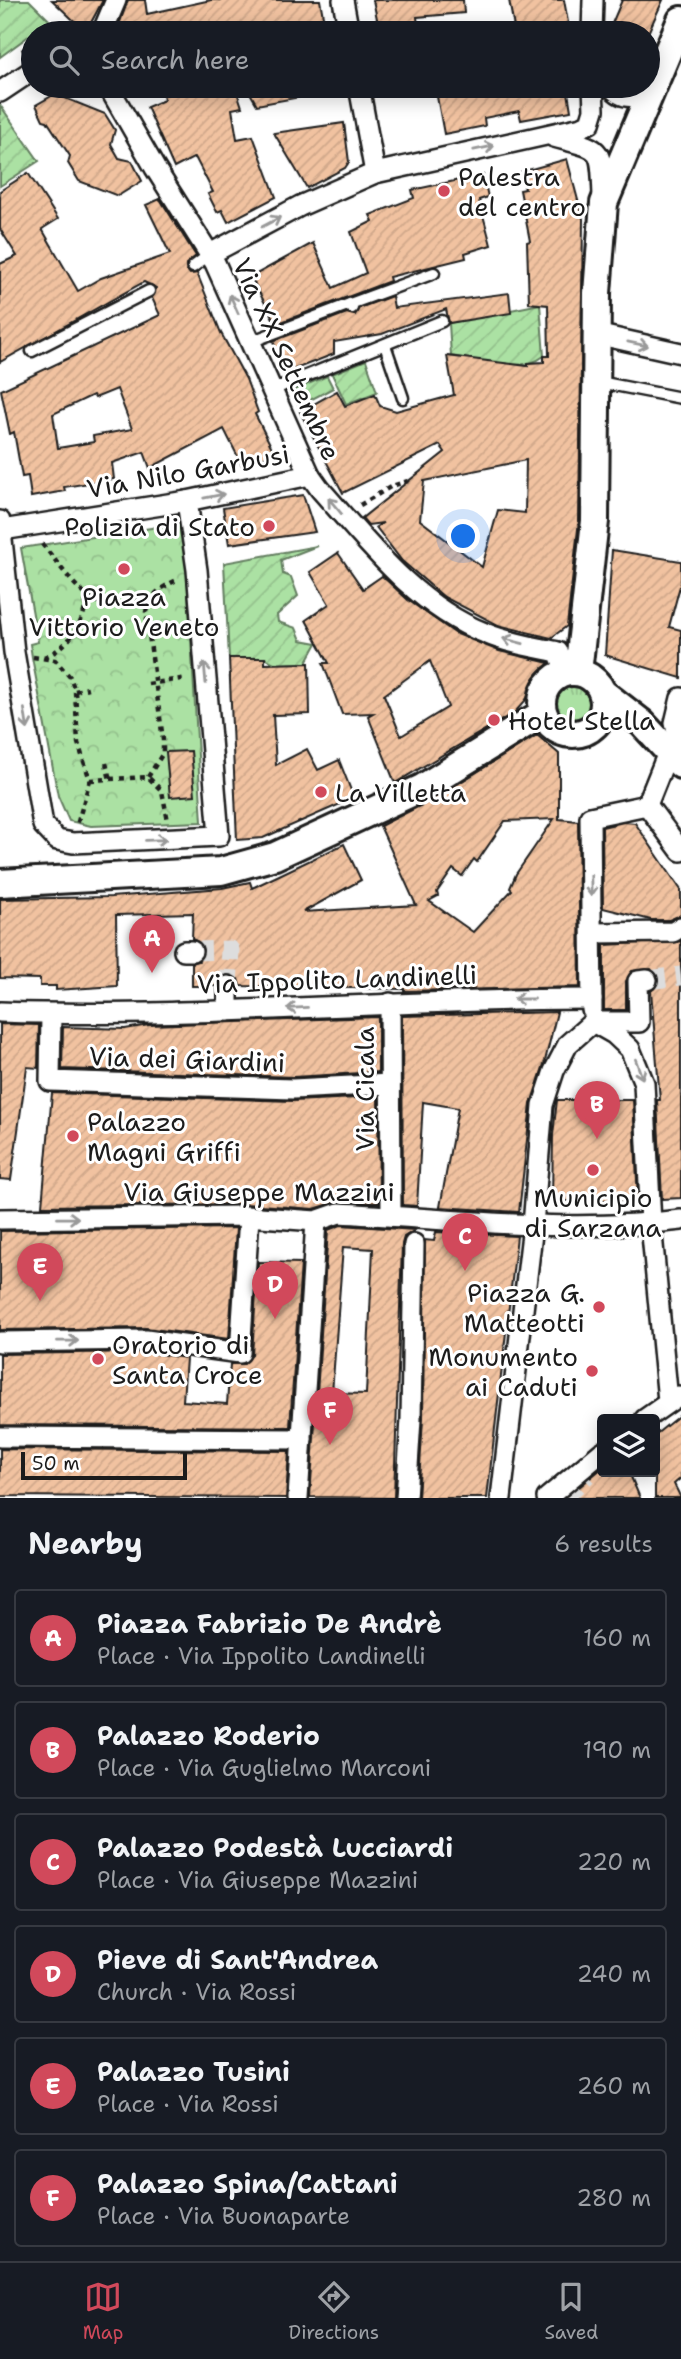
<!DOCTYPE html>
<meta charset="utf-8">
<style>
:root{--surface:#171b24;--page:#242831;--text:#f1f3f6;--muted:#9ea1a6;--line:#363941;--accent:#d1495b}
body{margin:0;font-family:"Shantell Sans",sans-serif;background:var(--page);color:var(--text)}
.controls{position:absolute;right:21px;bottom:21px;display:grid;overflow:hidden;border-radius:7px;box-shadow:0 4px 18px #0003}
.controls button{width:63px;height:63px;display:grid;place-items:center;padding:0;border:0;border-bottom:2px solid var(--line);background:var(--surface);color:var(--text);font:35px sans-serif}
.scale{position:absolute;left:21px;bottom:18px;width:166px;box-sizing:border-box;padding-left:7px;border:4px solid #1c1c1c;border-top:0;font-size:19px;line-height:24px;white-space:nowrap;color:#1c1c1c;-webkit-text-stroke:5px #fff;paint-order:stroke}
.you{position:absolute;left:464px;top:537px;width:24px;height:24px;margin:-18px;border:5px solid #fff;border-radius:50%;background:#1a73e8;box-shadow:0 0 0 10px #1a73e833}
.badge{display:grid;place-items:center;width:46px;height:46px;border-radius:50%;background:var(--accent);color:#fff;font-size:23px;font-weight:700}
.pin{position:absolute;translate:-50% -58px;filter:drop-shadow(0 2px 4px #0008)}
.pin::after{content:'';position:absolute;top:37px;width:24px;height:21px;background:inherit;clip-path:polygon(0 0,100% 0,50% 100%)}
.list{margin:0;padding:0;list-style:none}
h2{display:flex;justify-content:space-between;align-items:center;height:91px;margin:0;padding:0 28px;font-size:30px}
h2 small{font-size:23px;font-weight:400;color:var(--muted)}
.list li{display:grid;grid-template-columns:46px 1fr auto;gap:21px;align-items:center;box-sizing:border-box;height:98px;margin:0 14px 14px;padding:0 14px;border:2px solid var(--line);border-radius:7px}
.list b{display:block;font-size:26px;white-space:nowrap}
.list p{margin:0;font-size:23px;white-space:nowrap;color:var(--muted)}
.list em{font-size:23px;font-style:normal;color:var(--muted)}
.icon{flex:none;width:38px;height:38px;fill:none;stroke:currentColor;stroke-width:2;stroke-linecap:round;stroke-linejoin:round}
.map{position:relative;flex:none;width:681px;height:1498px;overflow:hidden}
.search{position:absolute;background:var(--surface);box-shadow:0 4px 18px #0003;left:21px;right:21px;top:21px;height:77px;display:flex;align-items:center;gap:18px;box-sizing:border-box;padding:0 24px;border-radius:38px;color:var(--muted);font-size:26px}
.sheet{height:763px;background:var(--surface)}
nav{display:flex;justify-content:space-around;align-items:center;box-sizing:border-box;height:98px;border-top:2px solid var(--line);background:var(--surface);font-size:19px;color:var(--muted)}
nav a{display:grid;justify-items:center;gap:4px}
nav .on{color:var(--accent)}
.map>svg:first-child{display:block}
.grass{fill:url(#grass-tufts);stroke:#647e60;stroke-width:2}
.forest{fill:url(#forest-crowns);stroke:#647e60;stroke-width:2}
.garden{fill:url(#garden-furrows);stroke:#647e60;stroke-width:2}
.building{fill:url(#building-hatch);stroke:#1c1c1c;stroke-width:2;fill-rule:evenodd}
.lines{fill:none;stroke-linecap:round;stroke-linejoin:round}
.street-tunnel{stroke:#ddd;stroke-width:19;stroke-dasharray:19 10;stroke-linecap:butt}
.lane-casing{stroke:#1c1c1c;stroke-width:15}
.street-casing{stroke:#1c1c1c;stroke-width:24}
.secondary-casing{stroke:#1c1c1c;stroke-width:32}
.path{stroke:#1c1c1c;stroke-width:4.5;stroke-dasharray:5 5;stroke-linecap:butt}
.lane{stroke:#fff;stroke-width:10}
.street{stroke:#fff;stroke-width:19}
.secondary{stroke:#fff;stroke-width:26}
.oneway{stroke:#999}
.poi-dot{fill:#d1495b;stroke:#fff;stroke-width:2.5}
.labels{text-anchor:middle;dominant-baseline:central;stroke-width:6;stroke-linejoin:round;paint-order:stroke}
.poi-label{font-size:26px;fill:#1c1c1c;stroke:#fff;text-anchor:start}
.street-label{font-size:26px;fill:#1c1c1c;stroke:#fff}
</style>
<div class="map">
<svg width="681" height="1498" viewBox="0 0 681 1498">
<defs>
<pattern id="grass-tufts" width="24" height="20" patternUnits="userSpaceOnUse" patternTransform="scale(1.75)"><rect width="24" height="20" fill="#abe1a3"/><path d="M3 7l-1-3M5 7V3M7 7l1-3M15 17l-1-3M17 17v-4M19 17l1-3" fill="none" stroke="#93c08c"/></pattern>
<pattern id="forest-crowns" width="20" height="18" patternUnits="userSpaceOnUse" patternTransform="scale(1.75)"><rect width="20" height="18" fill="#abe1a3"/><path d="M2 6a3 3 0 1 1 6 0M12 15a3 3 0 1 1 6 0" fill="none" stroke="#93c08c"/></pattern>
<pattern id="garden-furrows" width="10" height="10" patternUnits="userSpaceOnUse" patternTransform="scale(1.75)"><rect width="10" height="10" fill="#abe1a3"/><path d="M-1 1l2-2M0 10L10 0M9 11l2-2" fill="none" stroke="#93c08c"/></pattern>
<pattern id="building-hatch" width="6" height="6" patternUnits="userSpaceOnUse" patternTransform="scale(1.75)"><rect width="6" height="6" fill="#f1c2a0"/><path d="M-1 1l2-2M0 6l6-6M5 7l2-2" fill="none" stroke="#cea689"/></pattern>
</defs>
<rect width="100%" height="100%" fill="#fff"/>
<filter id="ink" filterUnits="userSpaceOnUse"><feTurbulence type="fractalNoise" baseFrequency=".0143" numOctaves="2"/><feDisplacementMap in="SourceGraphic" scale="14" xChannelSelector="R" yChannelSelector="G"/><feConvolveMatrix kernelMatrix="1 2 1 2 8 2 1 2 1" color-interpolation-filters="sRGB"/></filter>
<g filter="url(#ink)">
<circle class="grass" cx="573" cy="703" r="16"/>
<polygon class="forest" points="184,523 202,822 91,826 69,821 58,796 32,657 30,644 38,642 21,548"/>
<g class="garden">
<polygon points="0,0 29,0 57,28 33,33 0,57"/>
<polygon points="0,105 39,161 0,186"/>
<path d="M540,304L544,356C522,374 477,360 451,356L449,323Z"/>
<polygon points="366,360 377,392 346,404 332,374"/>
<polygon points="327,376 333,388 299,406 294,396 296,389"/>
<polygon points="317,546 281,560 283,574 291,577 298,596 277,615 278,622 296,628 301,640 317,643 306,663 276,664 265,658 229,658 224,563"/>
</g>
<g class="building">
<polygon points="52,0 103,0 86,32"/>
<polygon points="128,0 145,0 147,14 211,0 320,0 326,33 120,33 119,25"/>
<polygon points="373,0 463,0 464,13 417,17 419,33 380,33"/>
<polygon points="509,0 564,0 570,33 515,33"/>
<polygon points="622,0 663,0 648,33 608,33"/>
<polygon points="162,86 235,86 242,107 232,109 237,139 253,136 276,197 228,222 222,210 217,212 208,194 213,192 195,157 174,168 147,107 164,100"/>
<polygon points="246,86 310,86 311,95 257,105"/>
<polygon points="435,86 567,86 571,111 521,120 519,111 484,118 485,126 444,134"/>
<polygon points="55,94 105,114 115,130 111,144 119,158 132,161 142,181 118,196 79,181 68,163 70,156 47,121 43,120 36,105"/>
<polygon points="344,123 349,162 345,168 307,188 274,133"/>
<path d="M567,159L583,219L579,520L567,626L551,638L498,625L444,597L402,561L376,527L383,523L368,525L362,518L445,452L440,445L343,493L300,412L337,391L345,406L375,394L380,406L396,411L454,395L447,356L528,366V363L544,362V356H549L548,305L529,303L527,242L530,241L520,190L525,189L521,172ZM526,460L525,513L498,510L482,567L420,520L424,481Z"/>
<path d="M28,173L58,219L42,229L78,291L101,278L170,254L146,205L160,199L196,256L186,264V269L190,274L197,273L221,333L246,379L258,412L255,414L274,452L243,467L224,429L150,468L144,452L112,463L114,479L64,487L65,491L31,497L28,476L22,477L14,432L10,434L1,390L160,315L152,298L156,288L144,282L0,362V264L17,256L0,229V191ZM117,389L132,429L93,436L94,442L58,448L53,414L93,395L95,398Z"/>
<polygon points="483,175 488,197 479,200 491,245 465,253 466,258 389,277 390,281 276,324 251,277 313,243 333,288 366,273 351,232 373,221 370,215 414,198 412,190"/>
<polygon points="509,293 511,313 449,323 446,309 382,334 334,342 334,354 285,373 273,341 347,313 355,315 359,308 392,296 394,308"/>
<polygon points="303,495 315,532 229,544 223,508"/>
<polygon points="612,550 681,561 681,582 669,627 681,630 681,678 605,655"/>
<path d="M338,553L363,589L382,576L408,600L455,633L499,651L549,663L525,701L515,712L395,783L368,716L373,713L342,714L323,663H329L306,620L329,604L310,572ZM430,661L448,707L401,736L384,695Z"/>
<polygon points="229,658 265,658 265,664 309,663 310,714 273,715 276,765 307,749 318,770 339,760 354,798 263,838 237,840"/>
<path d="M537,735L559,754V819L578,821L580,987L404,991V989L240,986L238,979L229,974L221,976L216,986H192V963L199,961L204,952L202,944L192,939L193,913L116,915L117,986L56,990V986H40V979L0,978V899L111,897L222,888L250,882L252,888L344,844L361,880L303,912L416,905L380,826L430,801ZM554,819L516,874L510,888L512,890L473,932L429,901L438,896L437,892L453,869L462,876L474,859L477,862L505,821Z"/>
<polygon points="191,751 195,795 170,797 166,752"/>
<polygon points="624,822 635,823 681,890 681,915 669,920 651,920 603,908 602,827"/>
<polygon points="681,941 681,1198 662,1199 657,1100 660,1100 651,991 658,985 659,978 651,969 632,971 626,981 626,1010 604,1010 604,945"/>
<polygon points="557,1012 545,1061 531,1104 519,1212 440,1207 458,1108 423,1102 417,1206 403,1205 402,1016"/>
<polygon points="378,1017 378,1072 293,1077 62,1069 63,1027 125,1029 149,1025"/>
<polygon points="0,1024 39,1025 38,1068 27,1067 11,1180 0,1179"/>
<polygon points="52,1093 293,1101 378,1097 379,1203 339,1201 314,1209 245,1204 42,1206"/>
<polygon points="557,1100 633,1100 638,1201 552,1201 553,1135"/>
<path d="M341,1225L415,1230L404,1237L402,1244L394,1498L310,1497L328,1230ZM343,1247L373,1249L366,1394L332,1393Z"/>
<polygon points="236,1228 229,1339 146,1328 0,1330 0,1231"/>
<polygon points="436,1232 517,1236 487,1498 418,1498 423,1419 425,1240 434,1241"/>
<polygon points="258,1262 301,1263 290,1427 0,1425 0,1354 145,1352 186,1358 183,1401 227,1404 230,1364 244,1364 252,1355"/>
<polygon points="681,1414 681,1478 674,1484 681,1498 655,1498 655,1435"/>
<polygon points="0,1449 289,1451 286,1498 0,1496"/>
<polygon points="602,1468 602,1472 629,1472 640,1498 566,1498"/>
</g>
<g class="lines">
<g class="street-tunnel">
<polyline points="192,951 230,950 228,986"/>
<polyline points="647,980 681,976"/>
<polyline points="563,1498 587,1475"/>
</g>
<g class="lane-casing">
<g id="lane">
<polyline points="193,267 210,254"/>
<polyline points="350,304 434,273"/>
<polyline points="250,342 350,304 352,308"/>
<polyline points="385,345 403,398"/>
<polyline points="32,351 149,291"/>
<polyline points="599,382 681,398"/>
<polyline points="272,390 442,321"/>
</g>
</g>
<g class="street-casing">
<g id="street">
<polyline points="343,0 349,33"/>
<polyline points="102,33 116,0"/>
<polyline points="592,33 593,0"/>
<path d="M108,86L155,168L215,263L310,475L320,489C367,542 417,607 485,633C508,643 534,647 558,652L567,672"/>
<polyline points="359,86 375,173"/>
<path d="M611,86C621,99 633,99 648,92"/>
<polyline points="0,92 33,70"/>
<path d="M554,137C603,150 601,144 603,197"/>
<polyline points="210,254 300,206 375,173 582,127 590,123 594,110 593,86"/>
<polyline points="596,334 681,353"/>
<polyline points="0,521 14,652 43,825 57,840 73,843 219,836 197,570 187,501"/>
<polyline points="2,530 187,501 310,475"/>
<polyline points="679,741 675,723 681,698"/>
<polyline points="647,805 669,750"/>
<polyline points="592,933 673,932 681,927"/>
<polyline points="184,951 192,951"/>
<polyline points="390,1003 391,1216"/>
<polyline points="592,1010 590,817 647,805 681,851"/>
<polyline points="228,1011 228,986"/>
<path d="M0,1012C197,1019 395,999 592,999"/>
<polyline points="51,1014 50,1081 293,1089 390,1084"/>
<polyline points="593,1022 614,1034 630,1049 644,1083 651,1224 668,1401"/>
<polyline points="594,1022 639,1022 638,981 647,980"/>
<path d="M0,1219L245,1216L316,1221L339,1213C453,1219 567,1234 681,1220"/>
<polyline points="0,1342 146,1340 240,1353 249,1217"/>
<polyline points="645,1419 678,1396"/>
<polyline points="0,1437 302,1439"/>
<polyline points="298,1498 316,1221"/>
<polyline points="406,1498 411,1419 414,1244"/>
<polyline points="501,1498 533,1225 543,1105 554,1071 568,1044 593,1022"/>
<polyline points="547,1498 602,1452"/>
</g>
</g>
<g class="secondary-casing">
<g id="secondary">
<polyline points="578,672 595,521 597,293 604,203 681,20"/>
<circle cx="573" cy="703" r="31"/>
<polyline points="602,692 642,723 681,765"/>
<polyline points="0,883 221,871 275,856 422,788 543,713"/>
</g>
</g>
<g class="path">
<polyline points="22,51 33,44"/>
<polyline points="360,505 392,486 408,481"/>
<path d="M42,544C77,585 93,626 153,593"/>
<polyline points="33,657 55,660 70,677 75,691 78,743 90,780 77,825"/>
<path d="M44,657C67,649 87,621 86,596"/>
<polyline points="148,684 187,678"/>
<polyline points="75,691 88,688"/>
<polyline points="106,763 110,780"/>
<path d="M148,777L163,753V740L146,612C150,594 162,587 179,579"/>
<polyline points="90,780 148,777 162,791 168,821"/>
</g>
<use href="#lane" class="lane"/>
<use href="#street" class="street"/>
<use href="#secondary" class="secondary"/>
</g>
<defs><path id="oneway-shaft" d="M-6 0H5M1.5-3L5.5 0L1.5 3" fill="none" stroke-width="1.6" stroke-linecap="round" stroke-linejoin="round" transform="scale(1.75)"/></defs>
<g class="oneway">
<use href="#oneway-shaft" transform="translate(484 148) rotate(-12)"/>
<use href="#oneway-shaft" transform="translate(271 222) rotate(-28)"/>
<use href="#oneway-shaft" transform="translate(234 304) rotate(-114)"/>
<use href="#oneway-shaft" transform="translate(638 344) rotate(12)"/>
<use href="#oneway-shaft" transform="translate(214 496) rotate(-11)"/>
<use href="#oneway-shaft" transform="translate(335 506) rotate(-130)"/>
<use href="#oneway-shaft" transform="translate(513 641) rotate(-165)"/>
<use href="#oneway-shaft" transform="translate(205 673) rotate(-95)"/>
<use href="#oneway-shaft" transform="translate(26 719) rotate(81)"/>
<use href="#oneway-shaft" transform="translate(156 840) rotate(-2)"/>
<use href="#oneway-shaft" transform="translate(591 886) rotate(89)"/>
<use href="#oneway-shaft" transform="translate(524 999) rotate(-180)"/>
<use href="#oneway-shaft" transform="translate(297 1008) rotate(177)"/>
<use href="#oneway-shaft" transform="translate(639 1069) rotate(70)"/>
<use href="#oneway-shaft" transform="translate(68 1218) rotate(-1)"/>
<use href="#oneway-shaft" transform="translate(68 1341) rotate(-1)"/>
</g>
</g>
<g class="poi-dot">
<circle cx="444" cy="191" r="7"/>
<circle cx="269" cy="526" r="7"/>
<circle cx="124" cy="569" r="7"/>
<circle cx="494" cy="720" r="7"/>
<circle cx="321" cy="792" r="7"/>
<circle cx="73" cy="1136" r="7"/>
<circle cx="593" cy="1170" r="7"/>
<circle cx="599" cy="1307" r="7"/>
<circle cx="98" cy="1359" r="7"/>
<circle cx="592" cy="1371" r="7"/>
</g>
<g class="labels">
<g class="poi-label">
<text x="458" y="176">Palestra<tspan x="458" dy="30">del centro</tspan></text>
<text x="255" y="526" text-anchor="end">Polizia di Stato</text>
<text x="124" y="596" text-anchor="middle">Piazza<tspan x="124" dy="30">Vittorio Veneto</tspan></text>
<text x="508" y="720">Hotel Stella</text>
<text x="335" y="792">La Villetta</text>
<text x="87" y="1121">Palazzo<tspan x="87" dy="30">Magni Griffi</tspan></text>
<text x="593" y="1197" text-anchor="middle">Municipio<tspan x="593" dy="30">di Sarzana</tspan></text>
<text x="585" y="1292" text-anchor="end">Piazza G.<tspan x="585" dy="30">Matteotti</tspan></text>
<text x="112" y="1344">Oratorio di<tspan x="112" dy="30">Santa Croce</tspan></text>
<text x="578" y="1356" text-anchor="end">Monumento<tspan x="578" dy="30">ai Caduti</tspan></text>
</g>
<g class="street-label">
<text transform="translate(287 359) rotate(65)">Via XX Settembre</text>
<text transform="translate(188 471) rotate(-10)">Via Nilo Garbusi</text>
<text transform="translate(337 979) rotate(-2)">Via Ippolito Landinelli</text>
<text transform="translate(187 1059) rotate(2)">Via dei Giardini</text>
<text transform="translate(364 1089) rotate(-90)">Via Cicala</text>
<text x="259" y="1191">Via Giuseppe Mazzini</text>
</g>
</g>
</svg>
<div class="controls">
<button><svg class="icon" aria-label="layers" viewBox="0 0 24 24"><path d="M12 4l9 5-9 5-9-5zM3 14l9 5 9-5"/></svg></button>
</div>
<div class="scale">50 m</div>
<div class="you"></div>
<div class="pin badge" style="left:152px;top:973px">A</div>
<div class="pin badge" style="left:597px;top:1139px">B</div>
<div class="pin badge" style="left:465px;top:1271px">C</div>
<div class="pin badge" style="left:275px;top:1319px">D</div>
<div class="pin badge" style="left:40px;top:1301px">E</div>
<div class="pin badge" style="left:330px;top:1445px">F</div>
<div class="search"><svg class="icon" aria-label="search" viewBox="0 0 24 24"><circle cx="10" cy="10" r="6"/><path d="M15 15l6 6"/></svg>Search here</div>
</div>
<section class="sheet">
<h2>Nearby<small>6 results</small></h2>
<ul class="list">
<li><span class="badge">A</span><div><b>Piazza Fabrizio De Andrè</b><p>Place · Via Ippolito Landinelli</p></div><em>160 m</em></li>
<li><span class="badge">B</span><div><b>Palazzo Roderio</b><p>Place · Via Guglielmo Marconi</p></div><em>190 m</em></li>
<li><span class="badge">C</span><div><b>Palazzo Podestà Lucciardi</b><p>Place · Via Giuseppe Mazzini</p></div><em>220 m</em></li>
<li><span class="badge">D</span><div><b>Pieve di Sant'Andrea</b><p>Church · Via Rossi</p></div><em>240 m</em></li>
<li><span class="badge">E</span><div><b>Palazzo Tusini</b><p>Place · Via Rossi</p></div><em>260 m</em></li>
<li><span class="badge">F</span><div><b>Palazzo Spina/Cattani</b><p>Place · Via Buonaparte</p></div><em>280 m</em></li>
</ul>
</section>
<nav>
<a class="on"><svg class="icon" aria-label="map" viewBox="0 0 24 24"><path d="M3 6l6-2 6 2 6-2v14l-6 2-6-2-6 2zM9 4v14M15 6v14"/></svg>Map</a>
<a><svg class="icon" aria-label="directions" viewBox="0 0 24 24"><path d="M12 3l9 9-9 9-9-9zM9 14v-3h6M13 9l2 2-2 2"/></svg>Directions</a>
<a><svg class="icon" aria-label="saved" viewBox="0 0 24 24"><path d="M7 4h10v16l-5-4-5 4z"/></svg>Saved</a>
</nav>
